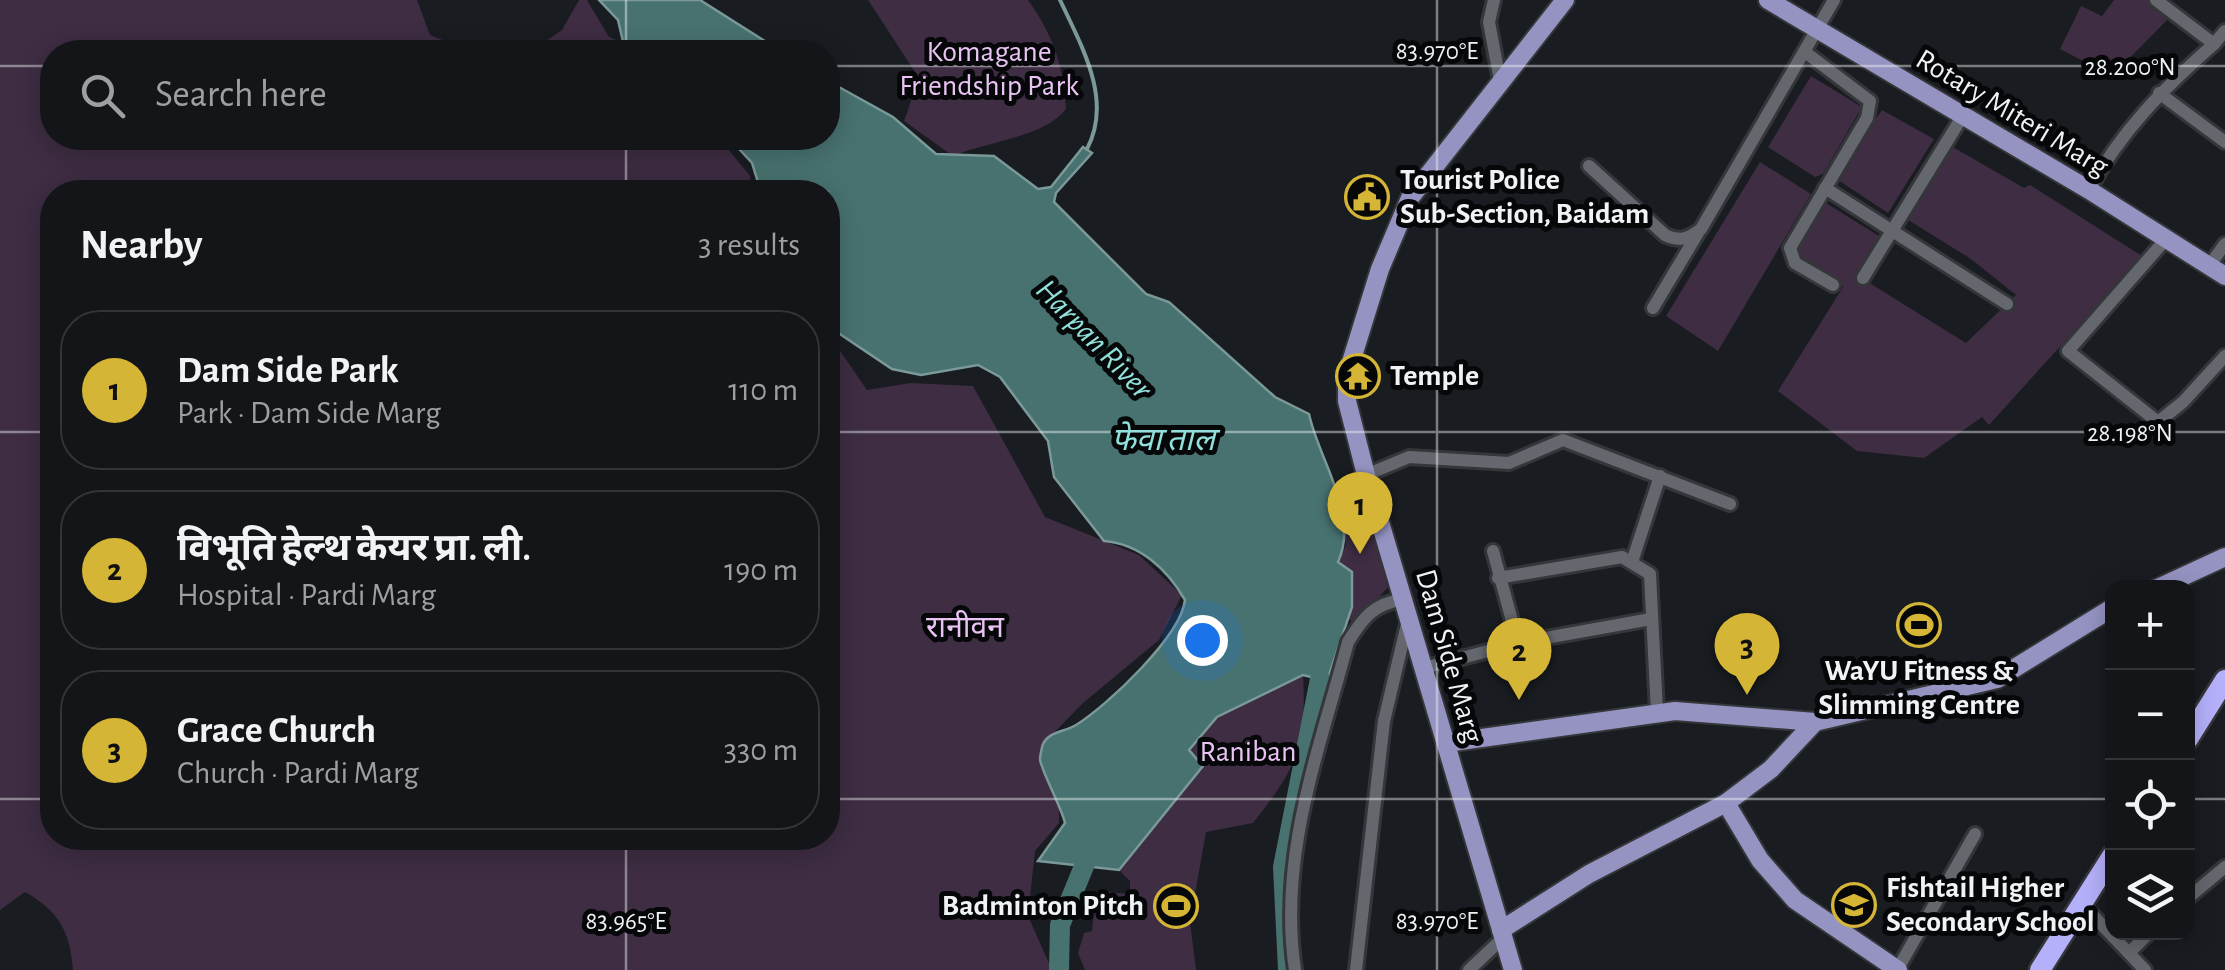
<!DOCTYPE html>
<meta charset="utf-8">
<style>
:root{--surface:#131518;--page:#202225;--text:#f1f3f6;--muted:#9d9fa2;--line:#323437;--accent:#d5b535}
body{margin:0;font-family:"Alegreya Sans","Noto Sans Devanagari",sans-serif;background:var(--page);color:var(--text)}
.controls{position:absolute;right:30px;bottom:30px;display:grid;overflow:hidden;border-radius:20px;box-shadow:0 5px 25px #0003}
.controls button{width:90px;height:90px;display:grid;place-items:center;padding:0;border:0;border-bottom:2px solid var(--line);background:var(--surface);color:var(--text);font:50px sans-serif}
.you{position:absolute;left:1202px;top:640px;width:35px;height:35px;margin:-25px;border:8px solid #fff;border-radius:50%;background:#1a73e8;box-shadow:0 0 0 15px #1a73e833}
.badge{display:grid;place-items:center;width:65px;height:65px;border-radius:50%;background:var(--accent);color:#111;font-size:32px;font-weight:700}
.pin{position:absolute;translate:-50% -82px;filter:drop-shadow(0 2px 5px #0008)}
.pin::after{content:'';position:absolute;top:52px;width:35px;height:30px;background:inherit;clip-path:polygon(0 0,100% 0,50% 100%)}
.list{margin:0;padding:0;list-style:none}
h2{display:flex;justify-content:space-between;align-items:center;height:130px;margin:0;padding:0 40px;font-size:42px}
h2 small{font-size:32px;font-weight:400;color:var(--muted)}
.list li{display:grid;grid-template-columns:65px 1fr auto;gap:30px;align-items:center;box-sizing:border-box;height:160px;margin:0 20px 20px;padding:0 20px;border:2px solid var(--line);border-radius:40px}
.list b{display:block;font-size:38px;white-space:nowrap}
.list p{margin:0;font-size:32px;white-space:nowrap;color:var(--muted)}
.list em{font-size:32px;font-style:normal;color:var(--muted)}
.icon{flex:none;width:55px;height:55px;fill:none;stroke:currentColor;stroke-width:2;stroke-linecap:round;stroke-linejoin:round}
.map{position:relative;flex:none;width:2225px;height:970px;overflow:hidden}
.search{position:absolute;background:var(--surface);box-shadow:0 5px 25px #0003;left:40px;top:40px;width:800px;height:110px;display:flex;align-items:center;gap:25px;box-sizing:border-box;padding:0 35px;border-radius:40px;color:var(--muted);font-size:38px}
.panel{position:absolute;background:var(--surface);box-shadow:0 5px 25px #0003;left:40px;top:180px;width:800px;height:670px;border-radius:40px}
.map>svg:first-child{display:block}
.green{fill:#3e2d43}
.water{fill:#48726f;stroke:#7a9998;stroke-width:2.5}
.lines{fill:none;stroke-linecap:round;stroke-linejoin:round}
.stream{stroke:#7a9998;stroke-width:4}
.river{stroke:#48726f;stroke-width:20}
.minor-casing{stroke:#343639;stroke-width:18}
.major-casing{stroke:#343639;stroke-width:22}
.highway-casing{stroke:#343639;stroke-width:25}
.minor{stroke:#64686e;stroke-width:12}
.major{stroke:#9593c2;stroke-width:18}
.highway{stroke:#b5b0fa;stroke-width:20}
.ticks{fill:none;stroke:#f0f3f6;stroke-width:2.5;stroke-opacity:0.45}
.labels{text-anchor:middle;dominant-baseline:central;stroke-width:10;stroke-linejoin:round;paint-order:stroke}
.park-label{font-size:30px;fill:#e9c3f3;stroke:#050708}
.street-label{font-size:30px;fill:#f0f3f6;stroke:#050708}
.poi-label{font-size:30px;font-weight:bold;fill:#f0f3f6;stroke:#050708;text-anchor:start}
.water-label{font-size:32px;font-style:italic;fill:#92e0db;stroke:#050708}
.ticks-label{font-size:25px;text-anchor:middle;fill:#f0f3f6;stroke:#050708;stroke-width:10;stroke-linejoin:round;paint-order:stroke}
</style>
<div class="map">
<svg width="2225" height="970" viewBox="0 0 2225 970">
<rect width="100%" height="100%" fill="#191c20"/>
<g class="green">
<path d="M0,0H417L430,35L472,52H52V138H719L750,176L751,192H52V838H828V345H836L867,390L911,383L973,386L1045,517L1139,555L1182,595L1159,640L1083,703L1042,745L1040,766L1059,798V823L1035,851L1028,916L1052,970H73C70,930 58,911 25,892L0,910Z"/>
<polygon points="579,0 587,0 609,37 644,52 530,52 562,30"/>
<path d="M868,0H1028C1053,35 1064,66 1066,109C1043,138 987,141 953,156L904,121L919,78Z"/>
<polygon points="2114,0 2148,0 2169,18 2112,76 2060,49 2081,6 2102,16"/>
<polygon points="1811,76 1862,107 1823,174 1815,177 1768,147"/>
<polygon points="1882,110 1934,139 1888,213 1835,178"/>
<polygon points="1951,146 2024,188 2030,185 2142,256 1989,425 1982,417 1924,458 1857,451 1778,391 1843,287 1794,253 1826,203 1879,236 1855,274 1966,343 2016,295 1971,259 1905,218"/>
<polygon points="1760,162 1811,194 1718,351 1666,316"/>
<polygon points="1360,487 1388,587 1355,624 1347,618 1352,607 1338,563 1346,545 1339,495"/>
<path d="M1303,675C1307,747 1297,767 1253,823L1206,832L1190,922L1196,970H1085L1078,953L1084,933L1092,931L1096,891L1130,894V881L1119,870L1203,766L1189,750L1217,717Z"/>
</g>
<g class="water">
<polygon points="599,0 700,0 782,52 625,50 618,20"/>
<path d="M828,81L893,117L936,154L994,156L1038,189L1051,187L1083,147L1092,153L1056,193L1054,202L1146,294L1169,302L1275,397L1309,414C1319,461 1360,514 1338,562L1352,572V607L1327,681L1303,675L1217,717L1189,750L1203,766L1119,870L1038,861L1065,823C1061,806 1040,768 1040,759C1040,757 1042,746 1043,744C1049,731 1065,732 1076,725C1108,705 1181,636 1185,600C1167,569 1140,544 1104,541L1054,477L1048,441L1000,377L978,365L921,375L892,369L828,326V192H761L752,163L729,138H828Z"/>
</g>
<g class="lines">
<path class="stream" d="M1060,0C1082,47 1113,100 1087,149"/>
<g class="river">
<polyline points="1059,970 1060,925 1093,844"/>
<polyline points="1288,970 1283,867 1320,679"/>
</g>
<g class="minor-casing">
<g id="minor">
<polyline points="1494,0 1489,22 1501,86"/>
<polyline points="2214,44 2225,31"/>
<polyline points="1805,52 1870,101 1867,118 1790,248 1795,263 1833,285"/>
<polyline points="2159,93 2225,142"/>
<path d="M1589,166L1665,235C1680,242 1688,239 1701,229L1834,0"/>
<polyline points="1825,188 2007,304"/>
<path d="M2089,190C2121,131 2164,88 2214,44L2156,0"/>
<polyline points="2166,239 2068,351 2158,422 2183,402 2225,356"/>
<polyline points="2209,266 2225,244"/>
<polyline points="1863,278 1962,117"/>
<polyline points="1653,308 1698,233"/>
<polyline points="1366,475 1409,457 1509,463 1563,440 1730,504"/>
<polyline points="1493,551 1518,643"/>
<polyline points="1632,562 1660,476"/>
<polyline points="1498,578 1622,557 1650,574 1657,712"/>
<polyline points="1424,668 1518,643 1651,619"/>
<polyline points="2188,898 2225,867"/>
<polyline points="2082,904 2145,970"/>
<polyline points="2129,953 2150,932"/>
<path d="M1295,970C1278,856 1319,751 1348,642C1364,616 1374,604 1404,599"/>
<polyline points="1356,970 1384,721 1408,620"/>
<polyline points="1469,970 1503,938"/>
<polyline points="1897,970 1975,834"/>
</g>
</g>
<g class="major-casing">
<g id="major">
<polyline points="1768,0 2089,190 2225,276"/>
<polyline points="2158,588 2225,557"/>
<polyline points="1446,743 1675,711 1815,722 1997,679 2112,608"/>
<polyline points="1726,803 1760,860 1795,900 1898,970"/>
<polyline points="1501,930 1589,874 1726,803 1771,769 1815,722"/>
<polyline points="1513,970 1366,475 1347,401 1347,375 1380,269 1410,198 1565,0"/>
</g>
</g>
<g class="highway-casing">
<g id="highway">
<polyline points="2188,739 2225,680"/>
<polyline points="2040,970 2112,856"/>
</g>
</g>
<use href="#minor" class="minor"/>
<use href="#major" class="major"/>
<use href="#highway" class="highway"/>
</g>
<path class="ticks" d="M626,0V52M1437,0V970M0,66H52M828,66H2225M626,138V192M0,432H52M828,432H2225M0,799H52M828,799H2112M2188,799H2225M626,838V970"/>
<defs>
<g id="civic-ring" transform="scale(2.25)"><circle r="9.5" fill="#050708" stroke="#d5b535" stroke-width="1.5"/><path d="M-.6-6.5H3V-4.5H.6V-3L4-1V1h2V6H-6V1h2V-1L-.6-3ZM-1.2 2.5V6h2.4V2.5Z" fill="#d5b535"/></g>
<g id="temple-ring" transform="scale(2.25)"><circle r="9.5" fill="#050708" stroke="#d5b535" stroke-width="1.5"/><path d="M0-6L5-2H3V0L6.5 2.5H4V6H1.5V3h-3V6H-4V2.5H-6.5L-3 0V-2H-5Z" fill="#d5b535"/></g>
<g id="stadium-ring" transform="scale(2.25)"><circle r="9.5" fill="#050708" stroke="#d5b535" stroke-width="1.5"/><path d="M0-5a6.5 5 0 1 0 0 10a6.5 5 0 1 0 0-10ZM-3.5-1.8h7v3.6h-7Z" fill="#d5b535"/></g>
<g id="school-ring" transform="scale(2.25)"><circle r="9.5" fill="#050708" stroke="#d5b535" stroke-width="1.5"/><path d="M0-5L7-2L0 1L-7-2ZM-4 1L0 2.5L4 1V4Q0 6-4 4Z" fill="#d5b535"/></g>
</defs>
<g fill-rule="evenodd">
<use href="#civic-ring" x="1367" y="197"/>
<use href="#temple-ring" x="1358" y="376"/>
<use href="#stadium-ring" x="1919" y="625"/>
<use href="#school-ring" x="1854" y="905"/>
<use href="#stadium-ring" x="1176" y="906"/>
</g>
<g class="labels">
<g class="park-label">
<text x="989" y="52">Komagane<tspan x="989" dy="34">Friendship Park</tspan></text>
<text x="965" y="628">रानीवन</text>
<text x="1248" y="752">Raniban</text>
</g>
<g class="street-label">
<text transform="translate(2012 113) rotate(31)">Rotary Miteri Marg</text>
<text transform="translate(1449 656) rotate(74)">Dam Side Marg</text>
</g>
<g class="poi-label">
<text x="1400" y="180">Tourist Police<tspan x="1400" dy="34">Sub-Section, Baidam</tspan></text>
<text x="1390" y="376">Temple</text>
<text x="1919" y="671" text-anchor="middle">WaYU Fitness &amp;<tspan x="1919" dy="34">Slimming Centre</tspan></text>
<text x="1886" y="888">Fishtail Higher<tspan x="1886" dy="34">Secondary School</tspan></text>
<text x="1144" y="906" text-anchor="end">Badminton Pitch</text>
</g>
<g class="water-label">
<text transform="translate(1094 339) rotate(46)">Harpan River</text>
<text x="1163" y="440">फेवा ताल</text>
</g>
</g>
<g class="ticks-label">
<text x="1437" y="59">83.970°E</text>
<text x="2130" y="75">28.200°N</text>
<text x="2130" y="441">28.198°N</text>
<text x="626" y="929">83.965°E</text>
<text x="1437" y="929">83.970°E</text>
</g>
</svg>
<div class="controls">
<button>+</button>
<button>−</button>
<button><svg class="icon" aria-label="locate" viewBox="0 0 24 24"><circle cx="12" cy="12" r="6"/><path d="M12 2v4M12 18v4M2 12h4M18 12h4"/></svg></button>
<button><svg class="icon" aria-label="layers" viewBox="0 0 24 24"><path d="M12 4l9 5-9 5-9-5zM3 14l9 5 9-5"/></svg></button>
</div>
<div class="you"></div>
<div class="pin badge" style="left:1360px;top:554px">1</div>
<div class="pin badge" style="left:1519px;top:700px">2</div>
<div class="pin badge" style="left:1747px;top:695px">3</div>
<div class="search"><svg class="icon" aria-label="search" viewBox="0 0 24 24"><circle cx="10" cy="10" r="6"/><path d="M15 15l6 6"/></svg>Search here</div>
<section class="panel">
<h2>Nearby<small>3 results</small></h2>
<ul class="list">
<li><span class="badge">1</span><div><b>Dam Side Park</b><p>Park · Dam Side Marg</p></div><em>110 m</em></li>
<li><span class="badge">2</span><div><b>विभूति हेल्थ केयर प्रा. ली.</b><p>Hospital · Pardi Marg</p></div><em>190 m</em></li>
<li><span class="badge">3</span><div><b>Grace Church</b><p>Church · Pardi Marg</p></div><em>330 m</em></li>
</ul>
</section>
</div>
